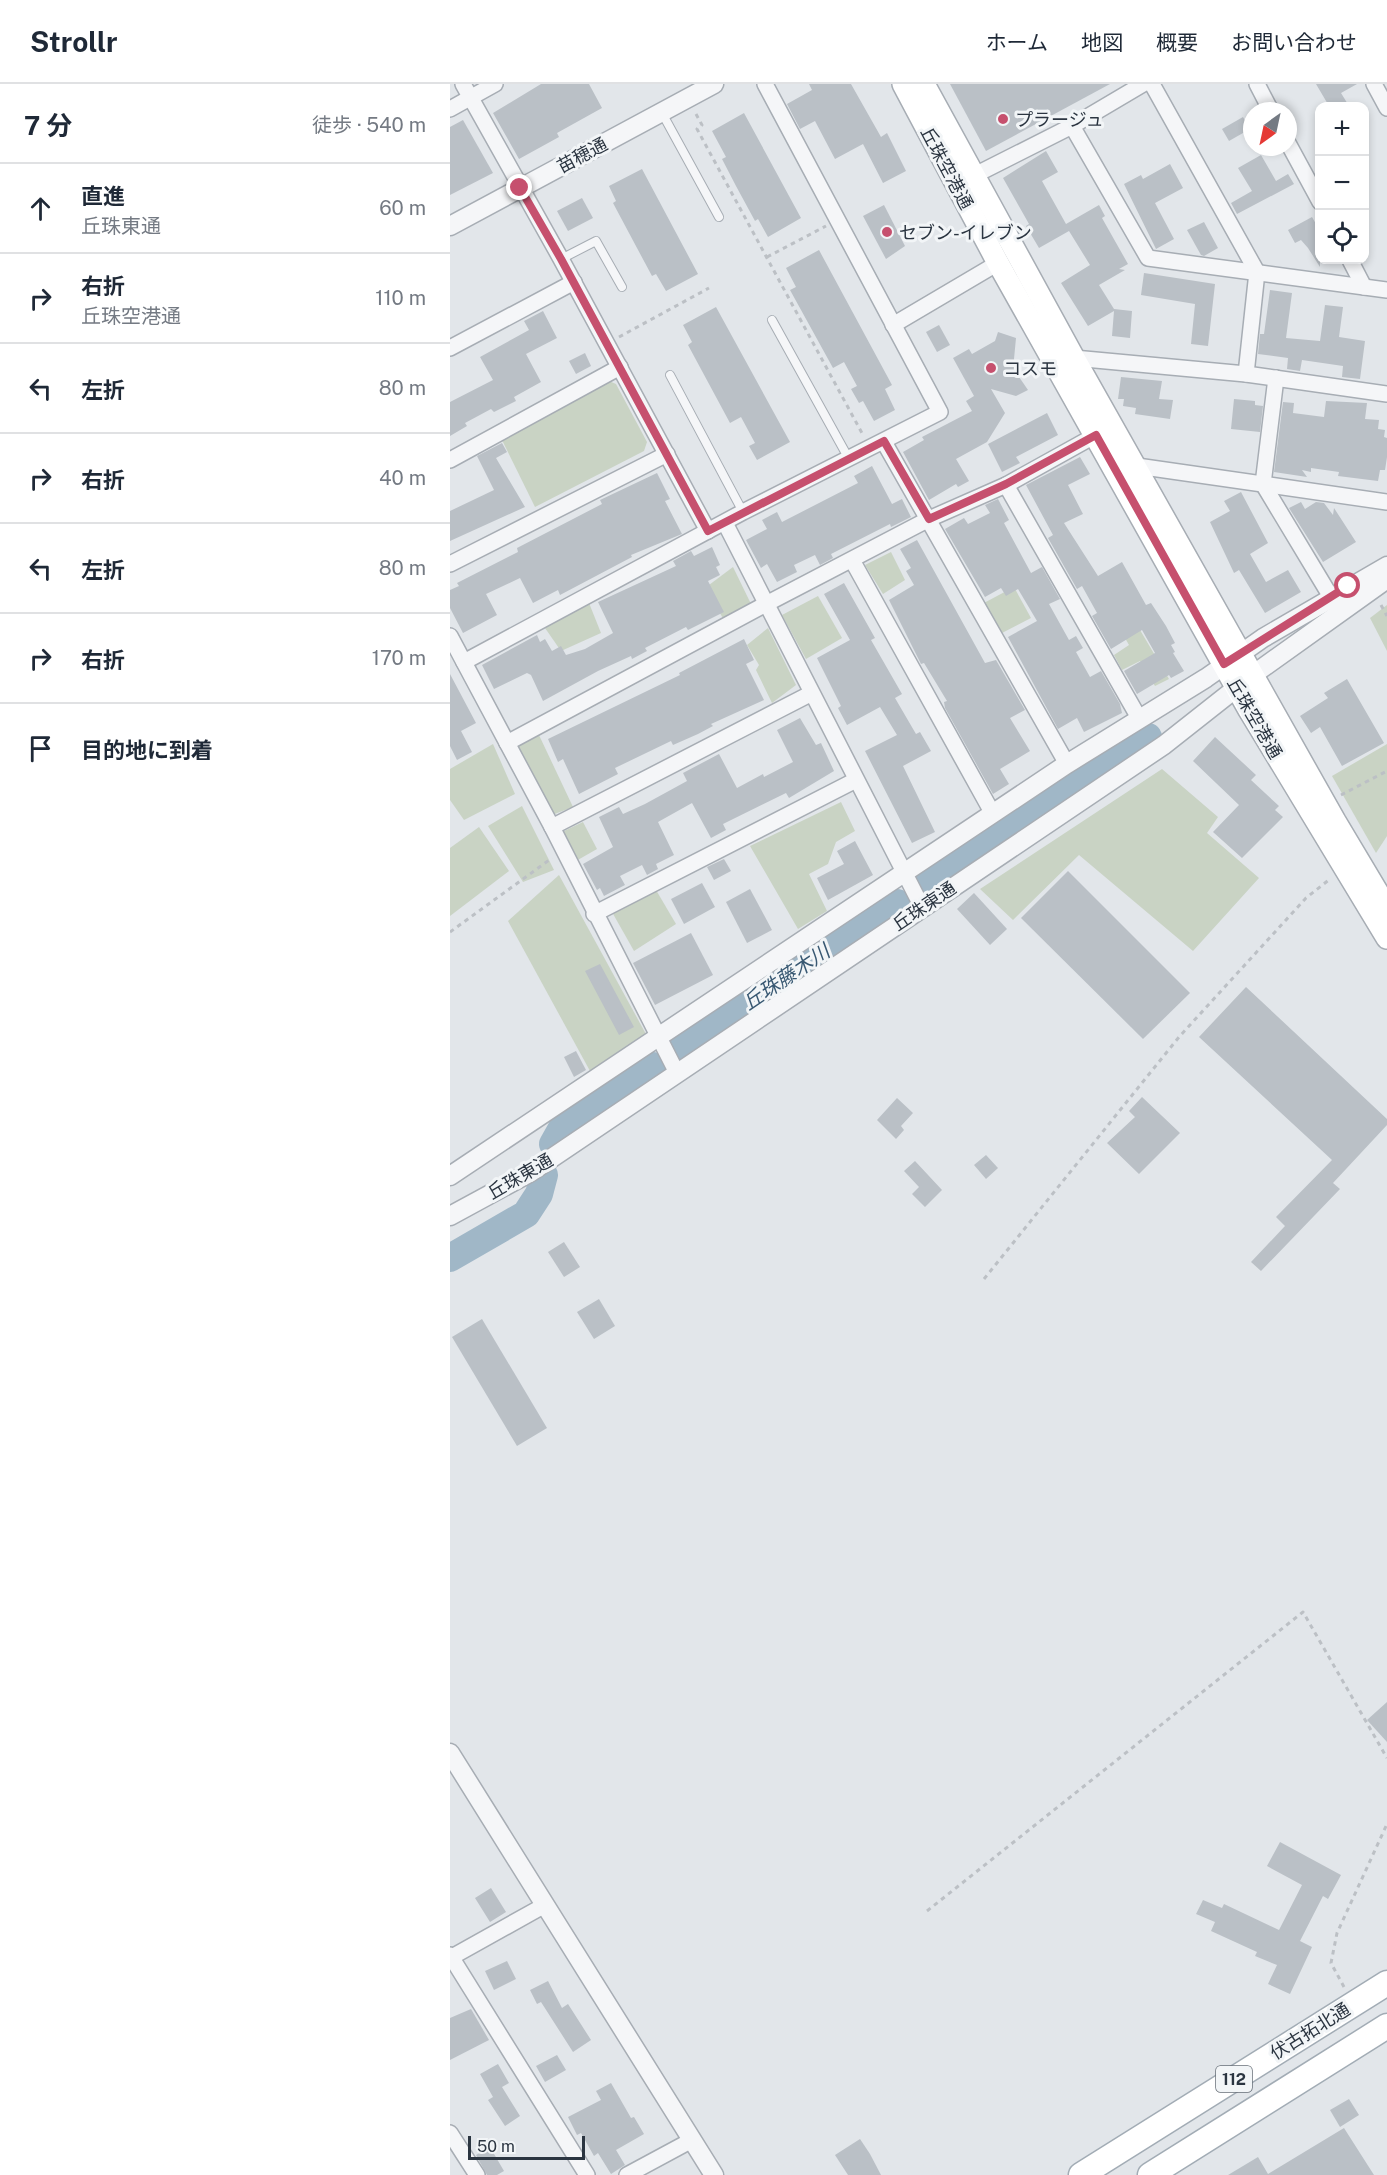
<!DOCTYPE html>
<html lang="ja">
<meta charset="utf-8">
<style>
:root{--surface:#fff;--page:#f2f2f3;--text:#1f2937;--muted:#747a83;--line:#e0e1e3}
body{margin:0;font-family:"Public Sans","Noto Sans JP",sans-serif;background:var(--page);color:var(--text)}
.controls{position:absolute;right:18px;top:18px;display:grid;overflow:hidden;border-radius:12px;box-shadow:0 3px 9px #0003}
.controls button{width:54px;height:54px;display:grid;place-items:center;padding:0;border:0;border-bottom:2px solid var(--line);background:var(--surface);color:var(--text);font:30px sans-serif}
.compass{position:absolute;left:793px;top:18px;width:54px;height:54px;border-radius:50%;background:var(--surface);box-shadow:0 3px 9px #0003;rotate:213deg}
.scale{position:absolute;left:18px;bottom:15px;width:117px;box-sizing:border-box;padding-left:6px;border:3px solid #2b3541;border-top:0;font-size:16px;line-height:21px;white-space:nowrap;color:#2b3541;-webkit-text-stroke:4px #f2f5f7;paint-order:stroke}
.stop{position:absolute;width:18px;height:18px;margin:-14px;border:4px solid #c6506e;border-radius:50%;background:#fff}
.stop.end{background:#c6506e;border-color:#fff;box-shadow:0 2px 6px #0008}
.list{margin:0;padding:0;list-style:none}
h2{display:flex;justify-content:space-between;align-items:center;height:78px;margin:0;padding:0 24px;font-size:26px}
h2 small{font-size:20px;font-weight:400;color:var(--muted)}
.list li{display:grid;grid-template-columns:39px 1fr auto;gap:18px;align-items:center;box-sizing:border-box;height:90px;padding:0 24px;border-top:2px solid var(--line)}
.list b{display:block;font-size:22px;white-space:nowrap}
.list p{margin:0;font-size:20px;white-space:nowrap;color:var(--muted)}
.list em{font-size:20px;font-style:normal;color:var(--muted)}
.icon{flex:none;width:33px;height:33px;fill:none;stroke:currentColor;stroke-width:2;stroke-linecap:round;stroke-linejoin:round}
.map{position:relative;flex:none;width:937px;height:2091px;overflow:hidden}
header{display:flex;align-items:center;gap:36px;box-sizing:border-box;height:84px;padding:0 30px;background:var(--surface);border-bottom:2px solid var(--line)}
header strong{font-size:28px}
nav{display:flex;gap:33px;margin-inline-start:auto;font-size:21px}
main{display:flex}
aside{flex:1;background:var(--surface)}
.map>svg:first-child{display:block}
.green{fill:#c9d3c4}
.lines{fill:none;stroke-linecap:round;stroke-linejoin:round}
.river{stroke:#a0b7c7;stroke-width:28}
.building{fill:#bac0c6}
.service-casing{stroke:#a7adb4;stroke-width:10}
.minor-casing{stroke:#a7adb4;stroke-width:18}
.tertiary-casing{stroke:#a7adb4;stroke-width:21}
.secondary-casing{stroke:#a7adb4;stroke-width:24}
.primary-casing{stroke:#a2acb5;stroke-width:27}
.path{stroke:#bcc0c5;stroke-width:3;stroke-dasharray:4.5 4.5;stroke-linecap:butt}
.service{stroke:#f5f6f8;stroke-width:8}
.minor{stroke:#f5f6f8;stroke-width:15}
.tertiary{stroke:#f5f6f8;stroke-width:18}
.secondary{stroke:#fff;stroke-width:21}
.primary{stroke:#fff;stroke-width:24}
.route{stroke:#c6506e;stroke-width:8}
.poi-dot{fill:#c6506e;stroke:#f2f5f7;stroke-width:2}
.labels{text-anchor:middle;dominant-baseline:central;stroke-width:6;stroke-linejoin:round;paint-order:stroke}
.shield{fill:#f2f5f7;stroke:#676f78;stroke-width:1.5}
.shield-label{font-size:16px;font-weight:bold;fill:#2b3541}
.poi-label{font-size:18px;fill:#2b3541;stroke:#f2f5f7;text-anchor:start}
.street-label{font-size:18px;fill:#2b3541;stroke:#f2f5f7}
.water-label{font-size:20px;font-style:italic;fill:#385872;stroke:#f2f5f7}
</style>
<header>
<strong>Strollr</strong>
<nav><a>ホーム</a><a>地図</a><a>概要</a><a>お問い合わせ</a></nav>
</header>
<main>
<aside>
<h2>7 分<small>徒歩 · 540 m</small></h2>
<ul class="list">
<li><svg class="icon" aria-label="ahead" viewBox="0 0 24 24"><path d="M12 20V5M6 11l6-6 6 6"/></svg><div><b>直進</b><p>丘珠東通</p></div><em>60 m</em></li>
<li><svg class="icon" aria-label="right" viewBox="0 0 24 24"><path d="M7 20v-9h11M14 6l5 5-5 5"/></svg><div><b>右折</b><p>丘珠空港通</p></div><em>110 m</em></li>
<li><svg class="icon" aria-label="left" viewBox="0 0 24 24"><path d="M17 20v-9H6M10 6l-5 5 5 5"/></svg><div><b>左折</b></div><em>80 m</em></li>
<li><svg class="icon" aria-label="right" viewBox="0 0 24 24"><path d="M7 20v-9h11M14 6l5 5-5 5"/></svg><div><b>右折</b></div><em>40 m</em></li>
<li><svg class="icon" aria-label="left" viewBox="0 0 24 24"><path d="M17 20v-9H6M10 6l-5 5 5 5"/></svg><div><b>左折</b></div><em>80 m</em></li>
<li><svg class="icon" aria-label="right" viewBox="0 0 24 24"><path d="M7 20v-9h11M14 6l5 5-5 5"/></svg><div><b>右折</b></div><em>170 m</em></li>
<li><svg class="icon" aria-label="arrive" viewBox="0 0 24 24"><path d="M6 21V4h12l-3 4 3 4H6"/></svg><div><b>目的地に到着</b></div></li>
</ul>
</aside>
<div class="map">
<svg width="937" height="2091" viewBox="0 0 937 2091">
<rect width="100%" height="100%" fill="#e2e6ea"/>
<g class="green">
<polygon points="159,297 166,300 197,358 194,367 85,423 52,356"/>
<polygon points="441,468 455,496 433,510 415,481"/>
<polygon points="283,483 302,522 274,536 255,504"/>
<polygon points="564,503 581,534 552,549 532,520"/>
<polygon points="368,512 392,554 356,575 332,531"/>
<polygon points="139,519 151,549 111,567 95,544"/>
<polygon points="937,521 937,567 920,534"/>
<polygon points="318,544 346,601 322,619 306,586 309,581 297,561"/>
<polygon points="690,546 719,595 705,602 690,577 672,586 664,571 679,561 675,554"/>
<polygon points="88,649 123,723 102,731 67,661"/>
<polygon points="43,660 65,710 14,736 0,716 0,685"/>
<polygon points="937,660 937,752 926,769 882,692"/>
<polygon points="712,685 768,733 757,749 809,794 743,867 629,771 563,836 530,805"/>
<polygon points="391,718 405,747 386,758 378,780 359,790 377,827 348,845 300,762"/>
<polygon points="72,722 104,786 73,798 38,742"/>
<polygon points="133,738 147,765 126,777 110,749"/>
<polygon points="29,743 59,787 0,832 0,764"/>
<polygon points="109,791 197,952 140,987 58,837"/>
<polygon points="206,806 226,840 184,867 162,828"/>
</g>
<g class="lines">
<g class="river">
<polyline points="477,799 698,653"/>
<polyline points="225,967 447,819"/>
<polyline points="103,1060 112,1044 203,982"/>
<polyline points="0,1174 76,1130 89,1110 94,1091"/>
</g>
</g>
<g class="building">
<polygon points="91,0 139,0 152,24 107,49 109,53 69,75 43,29"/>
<polygon points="359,0 401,0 431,53 437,49 456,87 433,99 413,60 385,75 365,37 350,45 337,20 362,6"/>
<polygon points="500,0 660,0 536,67"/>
<polygon points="866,0 907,0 891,9 899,22 879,22"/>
<polygon points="294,29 351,134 318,153 308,135 305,137 286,102 272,75 276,73 262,47"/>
<polygon points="793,33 800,45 779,57 772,45"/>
<polygon points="13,36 43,89 0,111 0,43"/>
<polygon points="596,67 608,88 592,97 616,140 649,121 655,132 652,134 678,180 669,185 675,186 649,201 664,225 682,227 680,254 662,252 664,227 638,242 611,199 640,181 619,147 589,164 576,142 579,140 553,94"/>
<polygon points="811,71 826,97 838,90 844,100 787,130 781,119 802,107 788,84"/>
<polygon points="720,80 733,104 705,119 724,155 706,165 674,100 691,91 693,95"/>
<polygon points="192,85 248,190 216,207 206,190 202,192 187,164 163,119 166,117 159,102"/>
<polygon points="132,114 143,134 118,147 107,127"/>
<polygon points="434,121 455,162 436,175 413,132"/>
<polygon points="862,133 870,147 870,183 858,164 851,156 845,159 838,146"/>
<polygon points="754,138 768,164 754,172 751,171 737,146"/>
<polygon points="369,166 442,301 435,305 445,326 424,337 413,317 409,319 401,305 407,302 394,278 383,284 340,206 346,203 336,184"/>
<polygon points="694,189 765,200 758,262 741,260 745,220 691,211"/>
<polygon points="820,206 842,209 836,254 870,257 875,221 893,223 889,253 915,257 910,295 892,293 893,282 852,276 850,287 837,285 838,274 808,270 810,250 814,250"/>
<polygon points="266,223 340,358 307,376 299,362 305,359 291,333 280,339 238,261 242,258 233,241"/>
<polygon points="93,227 107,254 76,270 91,298 64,313 66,317 44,328 41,325 15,339 17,342 0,352 0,318 43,296 30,273 79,246 74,237"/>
<polygon points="489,241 500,261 487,268 476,248"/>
<polygon points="548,248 566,254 564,275 567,290 578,306 566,312 541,305 555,329 537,358 506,375 519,397 508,403 506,400 479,416 453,368 474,356 472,353 522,327 516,317 524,312 503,274 519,265 522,270 545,257"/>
<polygon points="135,269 141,282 126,290 119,277"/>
<polygon points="671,293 712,297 709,315 723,316 720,335 685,330 686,324 673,322 674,315 668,315"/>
<polygon points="784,315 805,317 805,321 813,322 810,348 781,345"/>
<polygon points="876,317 917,319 915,335 929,336 928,345 935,346 934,353 937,354 937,373 935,386 930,386 928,397 888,392 889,388 861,384 861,388 852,386 857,393 824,388 833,318 844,319 843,329 874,333"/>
<polygon points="597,329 608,351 566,373 570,379 552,388 538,360"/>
<polygon points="52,359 57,368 46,374 75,423 0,457 0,427 44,406 27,372"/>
<polygon points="630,373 640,390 618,401 633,430 614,439 648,492 672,478 696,521 701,519 716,542 725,559 721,561 725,568 723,569 734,587 721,594 719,591 687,610 674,587 705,569 692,546 661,565 642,532 647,529 632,502 627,505 598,454 603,451 576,401"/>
<polygon points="422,382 442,420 452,415 461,433 441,443 440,440 381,470 383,474 370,481 365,471 344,481 347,488 327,498 317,480 311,484 296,456 317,445 312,436 327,428 332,438 408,399 404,392"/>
<polygon points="207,389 220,415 215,417 232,450 181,471 182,473 110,511 108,506 83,519 70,494 36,510 47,531 13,549 0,524 0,506 9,502 7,499 68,468 67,464 152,420 150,416"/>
<polygon points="791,408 818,459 800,470 816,498 838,486 851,508 815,529 789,486 784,489 760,438 780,427 774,417"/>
<polygon points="548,415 559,436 554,439 581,489 592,483 610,515 599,520 619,556 626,552 633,564 626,568 640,593 651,587 670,620 672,629 634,648 627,634 608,645 558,553 587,537 568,505 556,512 551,504 535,513 495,445 514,434 518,440 540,429 535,421"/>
<polygon points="851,418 855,425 866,418 874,419 883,431 884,424 906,458 873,478 839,424"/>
<polygon points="467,456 535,579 546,576 575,626 560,634 580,667 550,685 559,700 543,710 495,624 494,618 497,617 474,579 471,580 439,516 464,501 456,487 461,484 450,465"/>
<polygon points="262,463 270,481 266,483 270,491 258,497 274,528 238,546 236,543 195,564 197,567 182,575 181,572 148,587 93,617 81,591 77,589 44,605 32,581 87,551 90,558 95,555 102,567 111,562 116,571 135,565 163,549 148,518 226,482 223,477 241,467 244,472"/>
<polygon points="394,499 425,554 421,556 452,610 445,614 466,650 470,648 481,667 453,682 485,748 462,759 415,667 447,651 430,623 397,641 388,624 391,622 367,574 400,556 374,510"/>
<polygon points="294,555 304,576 296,580 314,616 261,640 263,642 248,650 223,661 221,657 165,684 168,690 129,710 113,675 108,678 98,655 230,591 229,589"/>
<polygon points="0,590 26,639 11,647 22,668 7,676 0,662"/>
<polygon points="897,595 934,659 892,682 870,643 861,649 850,632 878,614 874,609"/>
<polygon points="350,634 366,661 371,659 384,687 339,714 336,709 273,740 276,746 261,754 242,719 208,738 224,771 206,780 208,785 197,791 192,781 170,792 175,801 154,812 150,804 147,806 133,780 163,763 149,733 169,723 173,730 195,720 237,697 233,689 269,670 287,704 313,690 314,693 343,678 327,646"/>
<polygon points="765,653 806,691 801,696 829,722 825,726 833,733 792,774 763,748 789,721 743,677"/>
<polygon points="405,757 423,791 378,816 367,794 394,780 387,767"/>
<polygon points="274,775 281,787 264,796 257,783"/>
<polygon points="618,787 740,909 693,955 571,834"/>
<polygon points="252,799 265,823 234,840 221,815"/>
<polygon points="300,805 322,846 297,859 276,818"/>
<polygon points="524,809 557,845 540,861 507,825"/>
<polygon points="241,849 263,891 205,921 183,879"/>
<polygon points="150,880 184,943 169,951 135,887"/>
<polygon points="796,903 937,1035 937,1041 883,1099 890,1105 811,1187 801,1178 835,1142 826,1133 882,1076 749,953"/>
<polygon points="126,967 136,986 124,993 114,973"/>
<polygon points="692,1013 730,1049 689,1090 657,1059 685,1033 679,1027"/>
<polygon points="447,1014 463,1029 451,1042 454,1046 446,1055 427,1036"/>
<polygon points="536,1071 548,1084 536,1095 524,1081"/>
<polygon points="465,1077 492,1106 475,1123 462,1110 469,1103 454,1087"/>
<polygon points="114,1158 130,1183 114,1193 98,1168"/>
<polygon points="149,1215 165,1242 144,1255 127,1228"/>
<polygon points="32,1235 97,1344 67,1362 2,1253"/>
<polygon points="937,1618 937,1658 917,1636"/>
<polygon points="830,1758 891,1791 878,1815 873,1812 850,1857 862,1863 840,1910 818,1900 827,1881 805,1872 807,1868 761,1847 765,1838 746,1830 753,1816 772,1824 774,1820 829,1846 852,1801 817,1782"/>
<polygon points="41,1804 56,1828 40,1838 25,1814"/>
<polygon points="57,1877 66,1895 44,1906 35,1887"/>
<polygon points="98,1897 112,1924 118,1920 141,1956 123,1968 91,1918 87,1920 80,1906"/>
<polygon points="21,1925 39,1956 0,1976 0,1934"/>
<polygon points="107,1971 116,1986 95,1998 86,1982"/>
<polygon points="48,1980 59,1999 52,2003 70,2032 55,2042 38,2016 43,2013 30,1990"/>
<polygon points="161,1999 181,2034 184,2033 194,2050 166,2066 175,2081 161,2090 148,2069 144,2072 131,2049 127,2051 118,2033 151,2016 146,2007"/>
<polygon points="899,2015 909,2031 890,2043 880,2026"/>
<polygon points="894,2044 924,2091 778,2091 808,2073 818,2090"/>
<polygon points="410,2055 420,2070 431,2091 398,2091 385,2071"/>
<polygon points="40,2063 54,2087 47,2091 37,2091 26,2071"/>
</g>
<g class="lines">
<g class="service-casing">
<g id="service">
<polyline points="212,29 269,133"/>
<polyline points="111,175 146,157 172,203"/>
<polyline points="322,236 399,375"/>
<polyline points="220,291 293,428"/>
</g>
</g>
<g class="minor-casing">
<g id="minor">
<polyline points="13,0 111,175 258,447"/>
<polyline points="702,0 807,188 796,290"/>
<polyline points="807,0 821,27"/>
<polyline points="924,0 937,24"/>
<polyline points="0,25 45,0"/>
<polyline points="622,42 698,174 937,206"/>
<polyline points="838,59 870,118"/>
<polyline points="523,92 622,42 693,0"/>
<polyline points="900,176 914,203"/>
<polyline points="443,241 548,179"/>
<polyline points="0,264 124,198"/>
<polyline points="619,276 624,274 796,290 937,310"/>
<polyline points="826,294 813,400 881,513"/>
<polyline points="434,358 617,680"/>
<polyline points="0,376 170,283"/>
<polyline points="687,382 937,418"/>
<polyline points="556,401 689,634"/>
<polyline points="275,439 472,823"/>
<polyline points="402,476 543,730"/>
<polyline points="0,480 217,370"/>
<polyline points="0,552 102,743 227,989"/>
<polyline points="14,578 293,428 490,328 315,0"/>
<polyline points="57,659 316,520 479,435 556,401 646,351"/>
<polyline points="102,743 360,610"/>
<polyline points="144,830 406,696"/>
<polyline points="0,1871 137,2091"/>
<polyline points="0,1874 95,1821"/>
<polyline points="0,2049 27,2091"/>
<polyline points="177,2091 242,2056"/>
</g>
</g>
<g class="tertiary-casing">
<g id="tertiary">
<polyline points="0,142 264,0"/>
<polyline points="0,1092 617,680 756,594 813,554 937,482"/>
<polyline points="0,1132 81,1088 714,661 804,590 937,495"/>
<polyline points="0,1669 264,2091"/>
</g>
</g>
<g class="secondary-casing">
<g id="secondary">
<polyline points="453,0 548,179 799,626 937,854"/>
<polyline points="474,0 624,274 885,737 937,824"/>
</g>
</g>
<g class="primary-casing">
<g id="primary">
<polyline points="631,2091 937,1899"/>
<polyline points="700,2091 937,1942"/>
</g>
</g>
<g class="path">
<polyline points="246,30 252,41 247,45 413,351"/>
<polyline points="317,173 376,142"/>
<polyline points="169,253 259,204"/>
<polyline points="931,521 937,532"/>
<polyline points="891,711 937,687"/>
<polyline points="0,848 102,774"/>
<polyline points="534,1195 729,953 856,814 880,795"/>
<polyline points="477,1827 853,1528 937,1674"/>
<polyline points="894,1903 881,1879 887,1849 937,1740"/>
</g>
<use href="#service" class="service"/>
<use href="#minor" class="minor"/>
<use href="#tertiary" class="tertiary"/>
<use href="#secondary" class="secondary"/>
<use href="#primary" class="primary"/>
</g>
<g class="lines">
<polyline class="route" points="70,104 111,175 258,447 434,357 479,435 556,400 646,351 774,580 898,502"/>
</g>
<g class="poi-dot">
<circle cx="553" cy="35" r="6"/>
<circle cx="437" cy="148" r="6"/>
<circle cx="541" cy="284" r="6"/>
</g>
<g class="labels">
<rect class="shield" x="766" y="1982" width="36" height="26" rx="4.5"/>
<g class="shield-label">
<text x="784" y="1995">112</text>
</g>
<g class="poi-label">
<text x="565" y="35">プラージュ</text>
<text x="449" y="148">セブン-イレブン</text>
<text x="553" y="284">コスモ</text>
</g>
<g class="street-label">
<text transform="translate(132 71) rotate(-28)">苗穂通</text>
<text transform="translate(497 84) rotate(62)">丘珠空港通</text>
<text transform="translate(805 634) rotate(60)">丘珠空港通</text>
<text transform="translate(474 822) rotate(-34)">丘珠東通</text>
<text transform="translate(70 1092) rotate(-30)">丘珠東通</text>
<text transform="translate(860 1947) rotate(-32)">伏古拓北通</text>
</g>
<g class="water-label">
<text transform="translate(336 893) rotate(-34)">丘珠藤木川</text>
</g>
</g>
</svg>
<div class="controls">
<button>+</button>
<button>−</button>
<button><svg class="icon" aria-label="locate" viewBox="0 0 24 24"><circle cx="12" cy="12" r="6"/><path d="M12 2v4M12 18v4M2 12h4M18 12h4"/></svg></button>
</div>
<svg class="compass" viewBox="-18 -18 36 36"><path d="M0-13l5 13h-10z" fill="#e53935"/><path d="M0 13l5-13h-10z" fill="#747a83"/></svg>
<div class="scale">50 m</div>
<div class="stop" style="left:898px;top:502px"></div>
<div class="stop end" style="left:70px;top:104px"></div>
</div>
</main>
